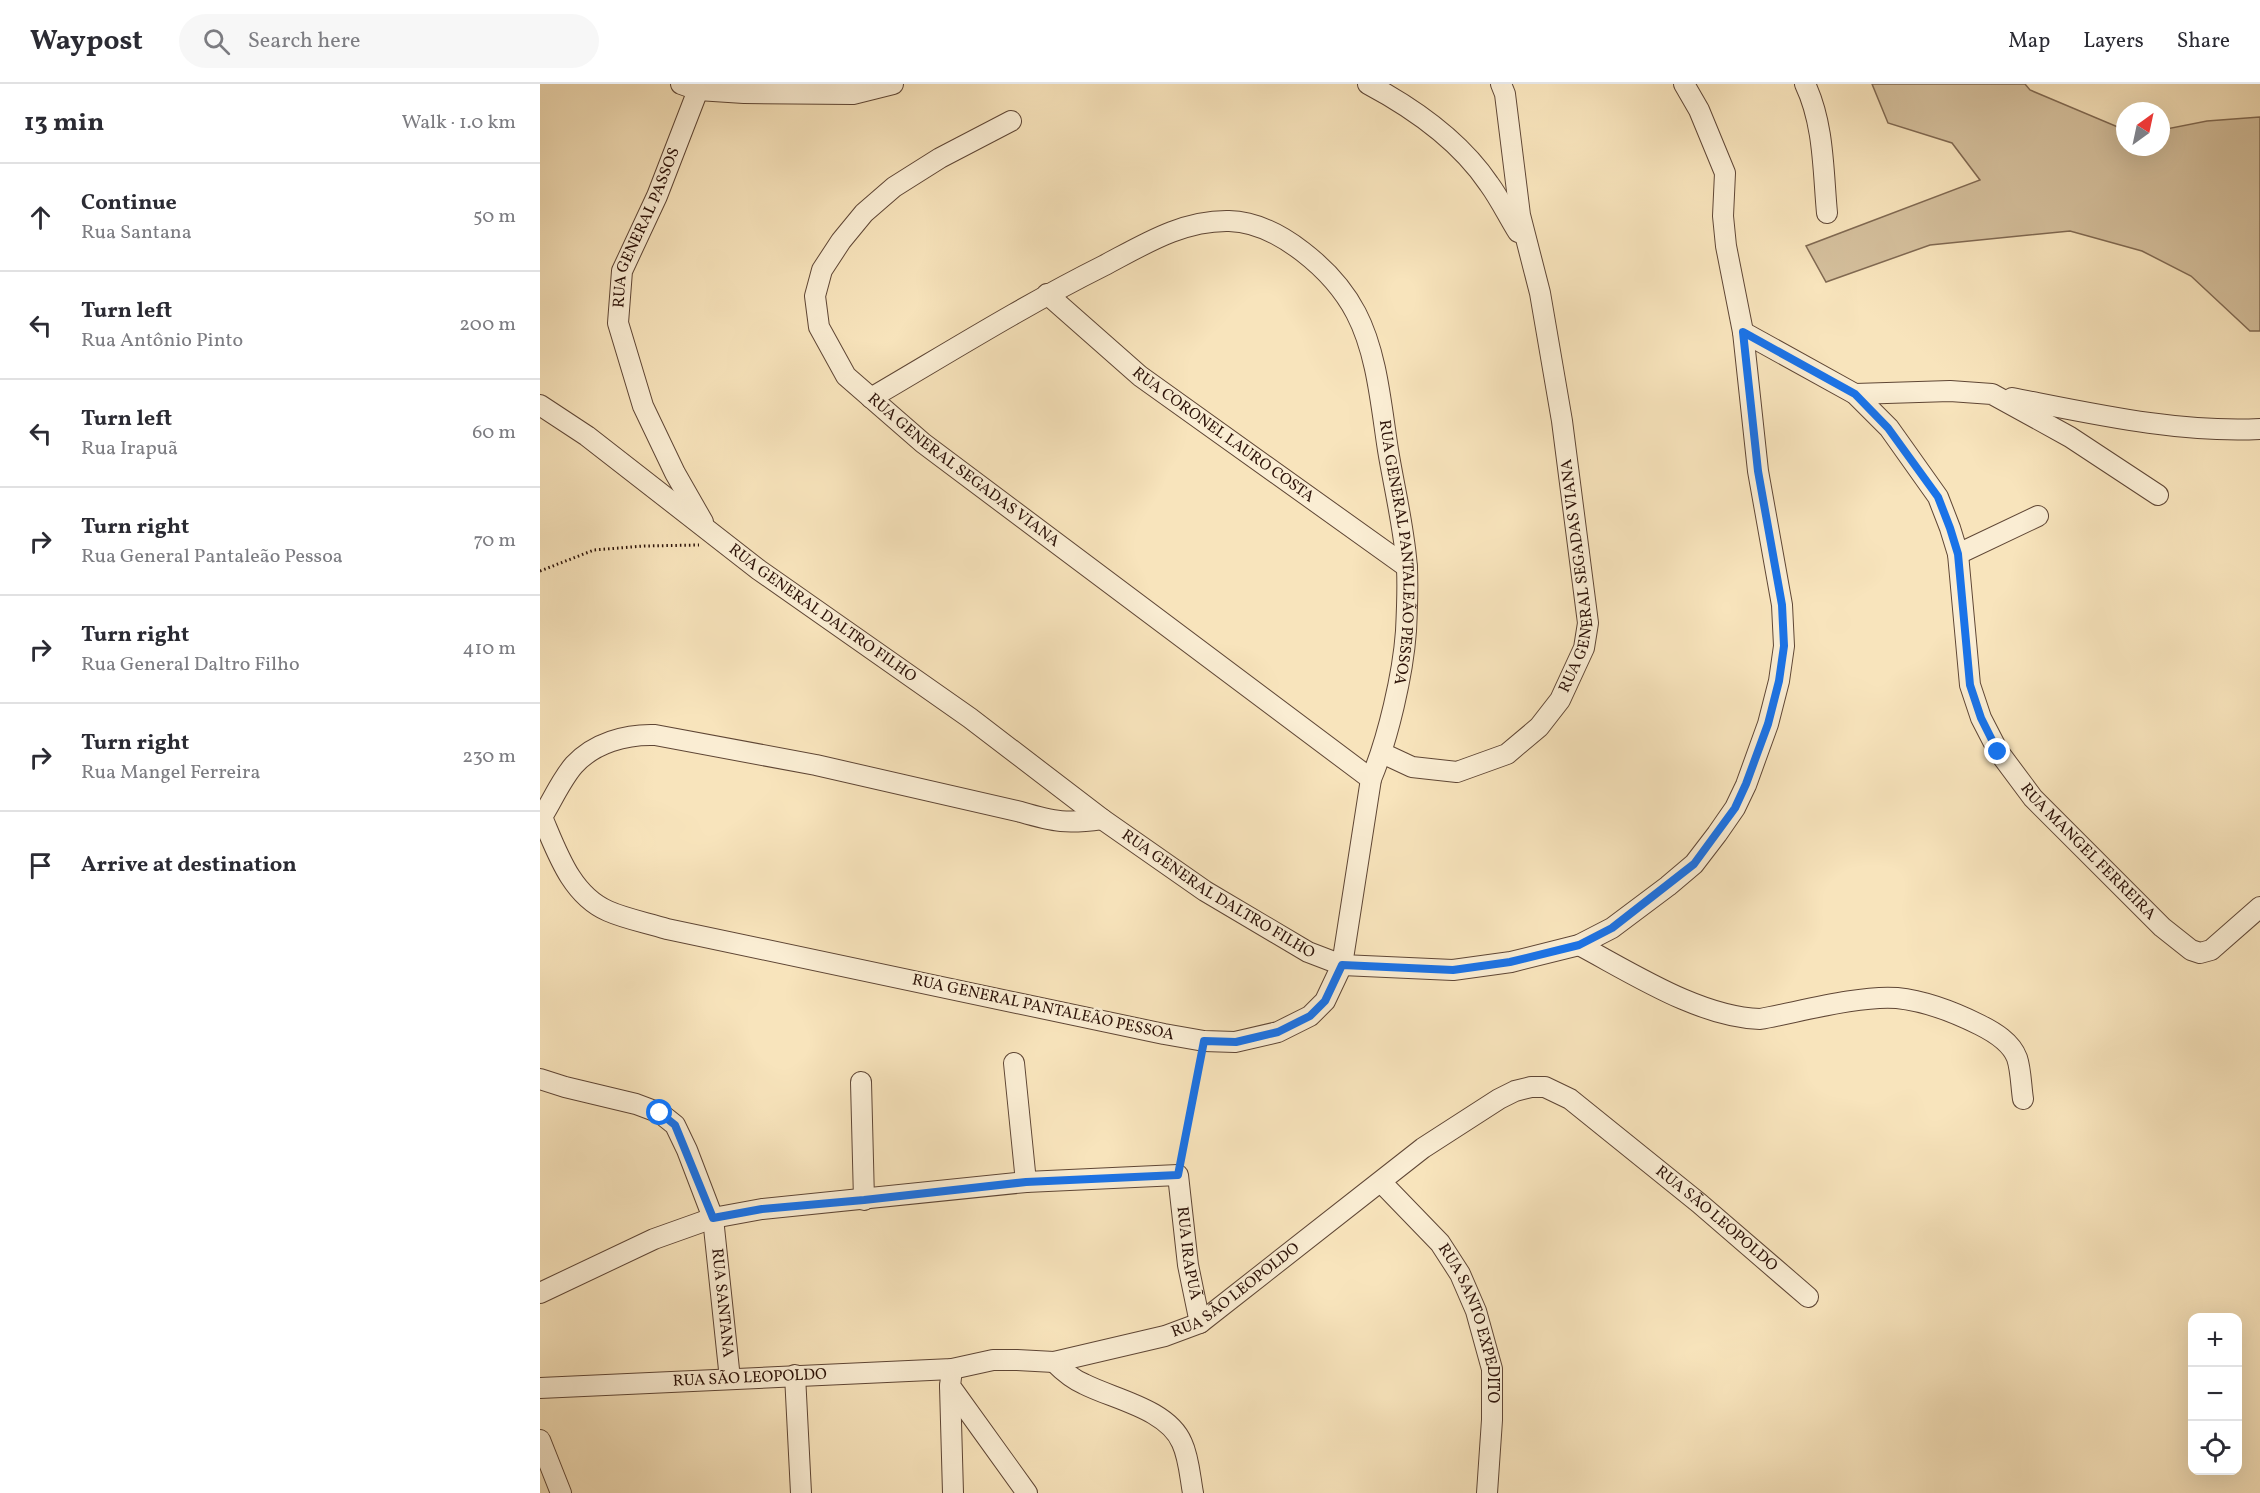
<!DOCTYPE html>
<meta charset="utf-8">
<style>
:root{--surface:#fff;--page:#f7f7f7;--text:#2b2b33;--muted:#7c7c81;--line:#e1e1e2}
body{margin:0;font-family:Vollkorn,serif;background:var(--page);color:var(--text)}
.controls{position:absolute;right:18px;bottom:18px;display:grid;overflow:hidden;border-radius:12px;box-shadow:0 6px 24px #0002}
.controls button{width:54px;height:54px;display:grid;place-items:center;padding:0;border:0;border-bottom:2px solid var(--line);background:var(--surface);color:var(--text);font:30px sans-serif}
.compass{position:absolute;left:1576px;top:18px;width:54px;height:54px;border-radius:50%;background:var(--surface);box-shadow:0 6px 24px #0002;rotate:33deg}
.stop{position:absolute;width:18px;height:18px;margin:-14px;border:4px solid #1a73e8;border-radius:50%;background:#fff}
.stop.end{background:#1a73e8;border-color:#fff;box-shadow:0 2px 6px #0008}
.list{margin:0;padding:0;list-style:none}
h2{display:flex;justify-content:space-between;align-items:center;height:78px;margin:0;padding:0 24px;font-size:26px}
h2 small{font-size:20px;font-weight:400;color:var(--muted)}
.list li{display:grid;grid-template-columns:39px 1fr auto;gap:18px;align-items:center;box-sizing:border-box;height:108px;padding:0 24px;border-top:2px solid var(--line)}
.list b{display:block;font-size:22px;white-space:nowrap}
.list p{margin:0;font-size:20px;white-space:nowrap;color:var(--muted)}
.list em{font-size:20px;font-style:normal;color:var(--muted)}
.icon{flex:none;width:33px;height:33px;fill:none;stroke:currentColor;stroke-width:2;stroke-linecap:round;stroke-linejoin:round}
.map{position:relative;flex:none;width:1720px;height:1409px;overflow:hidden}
header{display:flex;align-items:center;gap:36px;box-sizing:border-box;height:84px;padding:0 30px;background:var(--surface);border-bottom:2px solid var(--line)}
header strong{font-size:28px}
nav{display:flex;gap:33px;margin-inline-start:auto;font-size:21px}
.search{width:420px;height:54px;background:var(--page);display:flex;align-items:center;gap:15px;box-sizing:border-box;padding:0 21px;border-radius:33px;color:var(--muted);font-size:22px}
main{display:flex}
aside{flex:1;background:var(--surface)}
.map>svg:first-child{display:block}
.green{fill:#d5c09d;stroke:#806952;stroke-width:1.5}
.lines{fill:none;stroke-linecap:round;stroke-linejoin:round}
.minor-casing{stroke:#5f4635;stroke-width:22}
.path{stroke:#2c1208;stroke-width:3;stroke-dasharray:1.5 3;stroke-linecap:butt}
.minor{stroke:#faedd3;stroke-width:20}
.route{stroke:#1a73e8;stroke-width:8}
.labels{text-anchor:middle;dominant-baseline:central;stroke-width:5;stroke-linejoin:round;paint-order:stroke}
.street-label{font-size:16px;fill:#2c1208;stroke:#faedd3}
</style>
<header>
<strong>Waypost</strong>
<div class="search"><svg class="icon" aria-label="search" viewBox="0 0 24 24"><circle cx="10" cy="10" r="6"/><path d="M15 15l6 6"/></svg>Search here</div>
<nav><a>Map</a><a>Layers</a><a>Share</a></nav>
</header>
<main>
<aside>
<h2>13 min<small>Walk · 1.0 km</small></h2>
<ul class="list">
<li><svg class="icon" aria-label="ahead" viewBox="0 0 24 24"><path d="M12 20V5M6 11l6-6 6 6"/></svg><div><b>Continue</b><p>Rua Santana</p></div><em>50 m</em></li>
<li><svg class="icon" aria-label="left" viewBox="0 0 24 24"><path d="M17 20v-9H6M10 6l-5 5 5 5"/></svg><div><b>Turn left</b><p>Rua Antônio Pinto</p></div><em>200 m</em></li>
<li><svg class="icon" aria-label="left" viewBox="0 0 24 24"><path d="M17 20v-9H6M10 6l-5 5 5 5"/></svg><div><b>Turn left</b><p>Rua Irapuã</p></div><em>60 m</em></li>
<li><svg class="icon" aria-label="right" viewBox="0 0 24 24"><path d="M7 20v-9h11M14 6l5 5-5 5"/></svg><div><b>Turn right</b><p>Rua General Pantaleão Pessoa</p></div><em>70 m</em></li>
<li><svg class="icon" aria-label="right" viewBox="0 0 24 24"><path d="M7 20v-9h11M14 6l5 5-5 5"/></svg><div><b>Turn right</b><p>Rua General Daltro Filho</p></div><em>410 m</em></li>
<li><svg class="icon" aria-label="right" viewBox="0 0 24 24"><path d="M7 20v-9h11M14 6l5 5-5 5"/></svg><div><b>Turn right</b><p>Rua Mangel Ferreira</p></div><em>230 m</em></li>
<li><svg class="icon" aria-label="arrive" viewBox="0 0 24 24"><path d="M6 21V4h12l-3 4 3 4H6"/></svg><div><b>Arrive at destination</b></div></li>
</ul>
</aside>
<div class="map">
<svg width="1720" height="1409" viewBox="0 0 1720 1409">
<rect width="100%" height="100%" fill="#f8e4bc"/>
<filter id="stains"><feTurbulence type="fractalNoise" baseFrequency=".00333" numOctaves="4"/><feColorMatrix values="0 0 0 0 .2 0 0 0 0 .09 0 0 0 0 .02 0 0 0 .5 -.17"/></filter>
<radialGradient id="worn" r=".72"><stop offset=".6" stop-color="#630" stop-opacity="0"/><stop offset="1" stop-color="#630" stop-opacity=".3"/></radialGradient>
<polygon class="green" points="1332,0 1485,0 1490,6 1585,46 1585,63 1621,63 1621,46 1667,37 1720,33 1720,247 1710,247 1651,192 1602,167 1530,147 1390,161 1286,198 1266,162 1440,96 1412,59 1348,39"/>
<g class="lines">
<g class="minor-casing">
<g id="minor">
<polyline points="141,0 158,6 204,9 313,10 353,0"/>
<path d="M828,0C873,24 920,57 949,100C960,115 968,132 978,148"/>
<path d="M1265,0C1284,40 1283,86 1287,129"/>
<path id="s1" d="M471,37L400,74L354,103L324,129L301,157L282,186L275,212L279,243L306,292L383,359L831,695"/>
<path id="s2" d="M507,210L600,292L867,483"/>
<path id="s3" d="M1203,248L1315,310L1349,344L1398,413L1410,444L1418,470L1430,601L1441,634L1458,667L1493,714L1622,843L1651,866L1660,869L1671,866L1720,823"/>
<polyline points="1315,310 1410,307 1452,310 1530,353 1618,411"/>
<path id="s4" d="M331,314C408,269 483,222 563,182C603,161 642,136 689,137C738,138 794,187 816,229C837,269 841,321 848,366C854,403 865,448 867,485C868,505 867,527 866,547C863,590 848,655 831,695L802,881L785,917L770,932L738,948L695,958L664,957L624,950L127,845C108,839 86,835 68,827C31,811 17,768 2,733C12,717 21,696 34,681C54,659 86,650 115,651L276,681L481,728C515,738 527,740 562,735"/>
<path d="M1472,314C1554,330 1637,349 1720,345"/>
<path id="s5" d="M0,321L47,352L219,486L430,634L562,735L665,807L768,868L802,881L913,886L971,878L1039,861L1072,844L1128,802L1154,780L1177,750L1195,724L1206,701L1228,640L1239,597L1244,562L1242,521L1218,387L1203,248L1186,162L1183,132L1185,89L1159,26L1144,0"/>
<path id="s6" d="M163,438L135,389L103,322L78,239L82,187L117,112L158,6L164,0"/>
<polyline points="1418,470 1498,432"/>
<path id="s7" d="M842,669L872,683L917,688L967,670L999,643L1020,616L1044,564L1048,539L1022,337L1000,209L980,131L965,10L961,0"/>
<path d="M1039,861C1092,889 1159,933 1220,935C1259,928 1319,911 1357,914C1386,917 1414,928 1440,941C1454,948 1471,958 1477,974C1481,986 1481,1002 1483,1015"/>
<polyline points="474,979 486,1098"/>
<path id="s8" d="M0,995L25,1003L96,1020L120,1029L135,1041L147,1066L173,1134L190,1295"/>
<polyline points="321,998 324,1116"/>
<path id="s9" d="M841,1098L900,1159L920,1190L936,1227L952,1285V1336L947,1409"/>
<path id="s10" d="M0,1209L114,1155L173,1134L222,1125L486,1098L638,1091L648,1181L660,1239"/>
<path d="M514,1278C523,1287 532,1295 544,1300C573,1315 628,1325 642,1359C649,1374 650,1393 653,1409"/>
<polyline points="412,1285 410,1302 487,1409"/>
<polyline points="255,1291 261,1409"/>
<polyline points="410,1302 413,1409"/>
<path id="s11" d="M0,1304L412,1285L453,1276H477L514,1278L625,1252L660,1239L883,1064L959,1015L975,1007L991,1003H1005L1030,1015L1159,1119L1268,1213"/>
<polyline points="0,1356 21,1409"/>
</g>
</g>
<g class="path">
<polyline points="0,487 54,466 104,462 159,461"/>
<polyline points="641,1074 661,972"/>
</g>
<use href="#minor" class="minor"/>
</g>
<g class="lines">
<polyline class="route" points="120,1029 135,1041 173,1134 222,1125 324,1116 486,1098 638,1091 664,957 696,958 738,948 770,932 785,917 802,881 913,886 970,878 1039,861 1072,844 1154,780 1195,724 1206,700 1228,640 1239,597 1244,562 1242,521 1218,387 1203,248 1315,310 1348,344 1398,413 1410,444 1418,470 1430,601 1441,634 1458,668"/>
</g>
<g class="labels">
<g class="street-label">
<text stroke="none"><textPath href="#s6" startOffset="318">RUA GENERAL PASSOS</textPath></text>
<text stroke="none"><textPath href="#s2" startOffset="226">RUA CORONEL LAURO COSTA</textPath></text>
<text stroke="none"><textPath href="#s1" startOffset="510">RUA GENERAL SEGADAS VIANA</textPath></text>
<text stroke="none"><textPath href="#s4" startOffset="810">RUA GENERAL PANTALEÃO PESSOA</textPath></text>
<text stroke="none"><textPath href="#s7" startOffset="336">RUA GENERAL SEGADAS VIANA</textPath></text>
<text stroke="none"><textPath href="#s5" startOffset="351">RUA GENERAL DALTRO FILHO</textPath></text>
<text stroke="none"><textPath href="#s3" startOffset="660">RUA MANGEL FERREIRA</textPath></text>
<text stroke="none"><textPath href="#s5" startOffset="837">RUA GENERAL DALTRO FILHO</textPath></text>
<text transform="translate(503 924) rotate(12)">RUA GENERAL PANTALEÃO PESSOA</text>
<text stroke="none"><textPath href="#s11" startOffset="1306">RUA SÃO LEOPOLDO</textPath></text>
<text stroke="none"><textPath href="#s10" startOffset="735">RUA IRAPUÃ</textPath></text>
<text stroke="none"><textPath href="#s11" startOffset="714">RUA SÃO LEOPOLDO</textPath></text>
<text stroke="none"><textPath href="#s8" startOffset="330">RUA SANTANA</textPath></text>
<text stroke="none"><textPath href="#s9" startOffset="172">RUA SANTO EXPEDITO</textPath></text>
<text stroke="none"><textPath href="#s11" startOffset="210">RUA SÃO LEOPOLDO</textPath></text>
</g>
</g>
<rect width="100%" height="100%" filter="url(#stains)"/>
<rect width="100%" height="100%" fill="url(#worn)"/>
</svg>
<div class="controls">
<button>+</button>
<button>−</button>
<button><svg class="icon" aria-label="locate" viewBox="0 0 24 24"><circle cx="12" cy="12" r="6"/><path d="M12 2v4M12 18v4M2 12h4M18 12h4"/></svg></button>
</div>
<svg class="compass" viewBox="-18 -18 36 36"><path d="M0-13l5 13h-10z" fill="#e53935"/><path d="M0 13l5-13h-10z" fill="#7c7c81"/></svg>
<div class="stop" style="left:120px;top:1029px"></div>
<div class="stop end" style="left:1458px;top:668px"></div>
</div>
</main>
